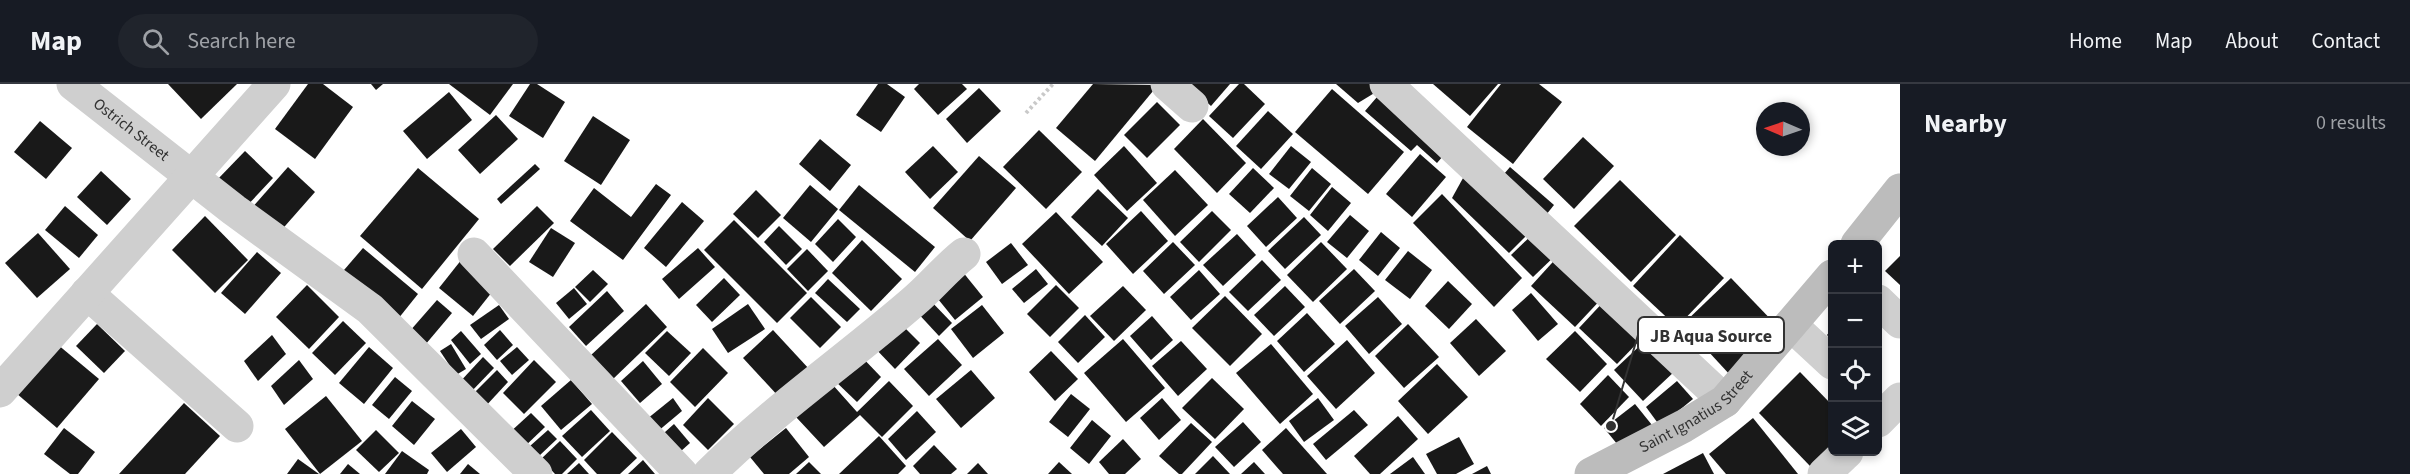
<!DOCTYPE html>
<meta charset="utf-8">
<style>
:root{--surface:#171b24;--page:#20242c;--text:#f1f3f6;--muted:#9ea1a6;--line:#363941}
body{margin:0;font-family:"Source Sans 3",sans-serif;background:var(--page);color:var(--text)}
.controls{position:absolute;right:18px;bottom:18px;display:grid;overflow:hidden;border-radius:9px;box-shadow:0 3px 9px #0003}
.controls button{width:54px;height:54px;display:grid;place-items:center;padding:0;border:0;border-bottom:2px solid var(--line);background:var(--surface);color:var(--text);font:30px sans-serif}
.compass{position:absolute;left:1756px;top:18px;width:54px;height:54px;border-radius:50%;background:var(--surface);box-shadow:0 3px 9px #0003;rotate:272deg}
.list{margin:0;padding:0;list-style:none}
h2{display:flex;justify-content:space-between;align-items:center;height:78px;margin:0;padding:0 24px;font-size:26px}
h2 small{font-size:20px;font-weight:400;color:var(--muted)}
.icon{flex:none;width:33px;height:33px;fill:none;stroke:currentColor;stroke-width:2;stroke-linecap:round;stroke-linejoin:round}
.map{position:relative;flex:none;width:1900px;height:390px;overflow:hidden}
header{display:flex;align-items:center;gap:36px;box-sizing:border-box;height:84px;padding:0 30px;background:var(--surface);border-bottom:2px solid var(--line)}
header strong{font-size:28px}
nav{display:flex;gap:33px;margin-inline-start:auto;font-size:21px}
.search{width:420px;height:54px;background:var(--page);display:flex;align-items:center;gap:15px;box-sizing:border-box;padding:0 21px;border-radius:33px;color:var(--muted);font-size:22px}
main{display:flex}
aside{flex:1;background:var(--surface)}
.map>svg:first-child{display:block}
.building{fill:#191919}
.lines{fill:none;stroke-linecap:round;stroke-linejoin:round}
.path{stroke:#c9c9c9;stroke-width:4;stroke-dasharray:3 3;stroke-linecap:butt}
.street{stroke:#cfcfcf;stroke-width:33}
.secondary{stroke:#bcbcbc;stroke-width:33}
.labels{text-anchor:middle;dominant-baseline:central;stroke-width:6;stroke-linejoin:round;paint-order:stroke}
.street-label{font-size:16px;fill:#323232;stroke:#fff}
.leader{fill:none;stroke:#323232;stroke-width:2}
.callout-dot{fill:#323232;stroke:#fff;stroke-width:2}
.callout{fill:#fff;stroke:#323232;stroke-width:2}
.callout-label{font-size:18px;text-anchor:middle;font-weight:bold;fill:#323232}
</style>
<header>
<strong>Map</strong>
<div class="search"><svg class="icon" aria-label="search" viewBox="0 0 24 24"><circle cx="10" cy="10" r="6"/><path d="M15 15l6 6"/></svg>Search here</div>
<nav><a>Home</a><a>Map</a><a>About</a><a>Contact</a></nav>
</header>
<main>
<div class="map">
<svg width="1900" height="390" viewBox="0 0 1900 390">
<rect width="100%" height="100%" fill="#fff"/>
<g class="building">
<polygon points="168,0 237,0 201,35"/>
<polygon points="308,0 323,0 353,23 315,75 275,45"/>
<polygon points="371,0 383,0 376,6"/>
<polygon points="449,0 513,0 490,31"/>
<polygon points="530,0 537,0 565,18 543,54 509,32"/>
<polygon points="878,0 887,0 905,13 881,48 856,31"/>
<polygon points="919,0 962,0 967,5 938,31 914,5"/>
<polygon points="1093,0 1158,1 1095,77 1056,44"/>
<polygon points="1186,0 1230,0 1211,22"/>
<polygon points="1239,0 1244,0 1265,20 1233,54 1209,32"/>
<polygon points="1336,0 1375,0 1381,5 1358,19"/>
<polygon points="1433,0 1498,0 1470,32"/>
<polygon points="1501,0 1539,0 1562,18 1513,80 1467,43"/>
<polygon points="979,4 1001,27 967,59 946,35"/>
<polygon points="1332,5 1404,68 1368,110 1295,48"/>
<polygon points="1383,6 1450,64 1437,79 1417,61 1411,67 1365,27"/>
<polygon points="449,8 472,36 427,75 403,47"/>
<polygon points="1157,18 1180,41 1147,74 1124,51"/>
<polygon points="1268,27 1293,50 1261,85 1236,62"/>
<polygon points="496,31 518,55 480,90 458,66"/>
<polygon points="593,32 630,56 601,101 564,77"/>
<polygon points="1203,35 1246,79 1217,109 1174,65"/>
<polygon points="40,37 72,64 46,95 14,68"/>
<polygon points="1039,46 1082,88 1046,125 1003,83"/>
<polygon points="1583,53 1614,82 1574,125 1543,95"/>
<polygon points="820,55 851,81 830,107 799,80"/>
<polygon points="933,62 958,88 930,115 905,88"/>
<polygon points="1124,62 1157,99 1127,127 1094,91"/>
<polygon points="1291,62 1311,78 1289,105 1269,90"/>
<polygon points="245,67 273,94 244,125 216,97"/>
<polygon points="1420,70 1446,93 1412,133 1386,110"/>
<polygon points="979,72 1016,104 970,157 933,124"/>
<polygon points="535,80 540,85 501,120 497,115"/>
<polygon points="288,83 315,108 278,150 250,126"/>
<polygon points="1510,83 1554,121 1542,136 1498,97"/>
<polygon points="418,84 479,135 422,205 360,152"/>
<polygon points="1253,84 1274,104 1250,129 1229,110"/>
<polygon points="1312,84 1331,100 1309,127 1290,112"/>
<polygon points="1468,85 1531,147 1509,169 1452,114"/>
<polygon points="1175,86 1208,121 1175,152 1143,116"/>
<polygon points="101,87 131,115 107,141 77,113"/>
<polygon points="1620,96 1676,151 1631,198 1574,142"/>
<polygon points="656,100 671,111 623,176 570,137 594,104 631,133"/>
<polygon points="810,101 838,125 811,158 783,134"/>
<polygon points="859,101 935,163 915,188 839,126"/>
<polygon points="1332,103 1351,119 1328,147 1310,131"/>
<polygon points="1098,105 1128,134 1102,162 1071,133"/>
<polygon points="756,106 781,131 758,154 733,130"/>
<polygon points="1442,110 1522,194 1494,223 1413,139"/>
<polygon points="1278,113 1297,134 1266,163 1247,142"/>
<polygon points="682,118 704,137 666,183 644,164"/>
<polygon points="65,122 98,151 79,174 45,146"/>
<polygon points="537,122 554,139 510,182 493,165"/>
<polygon points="1141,127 1168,157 1133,190 1106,160"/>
<polygon points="1212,127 1231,146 1199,178 1180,158"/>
<polygon points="1056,128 1103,178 1069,210 1022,160"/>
<polygon points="1350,131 1369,147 1347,174 1327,158"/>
<polygon points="205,132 248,176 215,209 172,166"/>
<polygon points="1304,133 1321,151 1285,185 1268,167"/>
<polygon points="838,135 856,153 833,178 815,160"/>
<polygon points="734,136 807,209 777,239 704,166"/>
<polygon points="779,142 802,165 786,181 764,158"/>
<polygon points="551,144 575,159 553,193 529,178"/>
<polygon points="1537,146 1559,168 1533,193 1511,171"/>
<polygon points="1381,148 1400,164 1378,192 1359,176"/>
<polygon points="38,149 70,185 37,214 5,179"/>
<polygon points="1237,150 1256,171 1223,202 1203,181"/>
<polygon points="1680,151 1724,194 1677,243 1633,202"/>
<polygon points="862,156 902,195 871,227 832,189"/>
<polygon points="1173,158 1195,181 1164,210 1143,187"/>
<polygon points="1321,158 1347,185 1313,218 1287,191"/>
<polygon points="1011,159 1028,181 1002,200 986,178"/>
<polygon points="363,164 418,210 394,240 338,193"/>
<polygon points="698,164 715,183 679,215 662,195"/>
<polygon points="807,165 828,187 808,207 787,185"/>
<polygon points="1408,167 1432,186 1410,215 1385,196"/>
<polygon points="257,168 281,189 245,230 221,209"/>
<polygon points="1561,169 1605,211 1575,243 1531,202"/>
<polygon points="1900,172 1900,201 1885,187"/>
<polygon points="462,175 496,203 473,232 439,204"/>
<polygon points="1262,176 1281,196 1248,227 1229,208"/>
<polygon points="1036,185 1048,200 1024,219 1012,205"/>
<polygon points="1354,185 1375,207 1340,240 1319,217"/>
<polygon points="593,186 608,200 590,218 575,203"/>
<polygon points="1199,186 1220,210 1191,236 1170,213"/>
<polygon points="962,187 983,213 955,236 934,210"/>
<polygon points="724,194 740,211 712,238 696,221"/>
<polygon points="1731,194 1780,245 1731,292 1683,240"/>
<polygon points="828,195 860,225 847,238 815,209"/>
<polygon points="1448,197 1472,220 1449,245 1425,222"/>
<polygon points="307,201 339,233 309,265 276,233"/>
<polygon points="1056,201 1079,224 1050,253 1027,230"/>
<polygon points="1123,202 1146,226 1114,257 1090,232"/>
<polygon points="1285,202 1305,223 1274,252 1254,231"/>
<polygon points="574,204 587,220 569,235 556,219"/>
<polygon points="607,207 624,227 586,262 569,243"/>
<polygon points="1531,209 1558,240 1538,257 1512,226"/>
<polygon points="1225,212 1262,250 1230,282 1192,244"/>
<polygon points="811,213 841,243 820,264 790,234"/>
<polygon points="927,213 952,239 939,252 914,225"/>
<polygon points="1378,213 1402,240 1369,270 1345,242"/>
<polygon points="1608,213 1646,250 1617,280 1579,244"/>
<polygon points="437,216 452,229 425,261 409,248"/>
<polygon points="646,220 667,243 612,296 590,272"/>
<polygon points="748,220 765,245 728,269 712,245"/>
<polygon points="499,221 509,235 481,255 470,241"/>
<polygon points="982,221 1004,249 973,274 951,245"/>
<polygon points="1307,229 1335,260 1304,288 1277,257"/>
<polygon points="1085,231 1105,253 1078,279 1058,258"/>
<polygon points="1152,232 1173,256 1151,276 1130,252"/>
<polygon points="896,235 920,259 895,285 871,260"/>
<polygon points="1476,235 1506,267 1479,292 1450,259"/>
<polygon points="343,237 366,259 335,291 312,269"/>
<polygon points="97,240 125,267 104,289 76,262"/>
<polygon points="1408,240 1439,273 1404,304 1375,272"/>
<polygon points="1832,245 1832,256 1827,251"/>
<polygon points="500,246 513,261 497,276 484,261"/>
<polygon points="773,246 810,286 780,314 743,274"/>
<polygon points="461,247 481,270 470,280 451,256"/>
<polygon points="667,247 691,269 669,292 645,269"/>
<polygon points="1575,247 1607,280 1580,308 1546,275"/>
<polygon points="272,251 286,270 258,297 244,277"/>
<polygon points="938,255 962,281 929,312 904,285"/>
<polygon points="1123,255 1165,304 1126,338 1084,289"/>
<polygon points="1647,255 1676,286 1643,317 1614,286"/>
<polygon points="1347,256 1375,289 1336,325 1307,292"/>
<polygon points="1181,257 1207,285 1178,312 1152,282"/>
<polygon points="57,260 99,295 57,344 16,309"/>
<polygon points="451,260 466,285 456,291 440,267"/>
<polygon points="1271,260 1313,310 1280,340 1236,289"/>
<polygon points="369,263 393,284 364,320 339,299"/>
<polygon points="517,263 529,276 512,291 500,277"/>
<polygon points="703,264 728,289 695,323 670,298"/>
<polygon points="1051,267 1078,295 1055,317 1029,288"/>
<polygon points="858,269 881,293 857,318 833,295"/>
<polygon points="483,273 494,284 469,310 458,300"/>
<polygon points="299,276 313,295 284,321 271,302"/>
<polygon points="534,276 556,298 524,330 503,309"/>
<polygon points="643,277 662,300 640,319 621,297"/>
<polygon points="1437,280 1468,313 1428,350 1398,317"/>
<polygon points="497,286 508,298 484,324 471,312"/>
<polygon points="971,286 995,314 961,344 936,315"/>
<polygon points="1800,288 1832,321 1832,360 1810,382 1759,329"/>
<polygon points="1608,291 1629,313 1601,342 1580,320"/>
<polygon points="395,293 412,307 389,335 372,321"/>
<polygon points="1212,294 1244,325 1215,355 1182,324"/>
<polygon points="571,296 592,320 561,346 541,322"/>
<polygon points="889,297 913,322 882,353 860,331 824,363 796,333 832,300 857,328"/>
<polygon points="1677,297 1693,315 1660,342 1646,323"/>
<polygon points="1071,310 1090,325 1068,353 1049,338"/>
<polygon points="326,312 362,357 320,390 285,345"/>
<polygon points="673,314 682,327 657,348 647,335"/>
<polygon points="708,314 734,340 708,366 683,341"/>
<polygon points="1162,314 1181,336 1159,356 1140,334"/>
<polygon points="1318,314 1334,336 1304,358 1289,337"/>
<polygon points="412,317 435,335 414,361 392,342"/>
<polygon points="184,319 220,352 185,390 119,390"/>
<polygon points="1635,320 1652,341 1622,366 1604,344"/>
<polygon points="591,326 610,347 582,373 562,352"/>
<polygon points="1354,326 1368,341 1326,376 1313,360"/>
<polygon points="917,327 936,348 906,376 888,355"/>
<polygon points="531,329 545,343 521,366 507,351"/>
<polygon points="1398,332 1418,355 1380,390 1370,390 1354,372"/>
<polygon points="1753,334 1798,390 1726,390 1709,370"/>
<polygon points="1092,336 1111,352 1089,380 1070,364"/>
<polygon points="1243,338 1261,358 1234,383 1215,363"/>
<polygon points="1191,339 1212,358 1182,390 1179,390 1159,372"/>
<polygon points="674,340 690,359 671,376 655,357"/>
<polygon points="64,344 95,368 78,390 70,390 44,370"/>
<polygon points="786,344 809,373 789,390 764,390 750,373"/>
<polygon points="1286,344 1327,390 1283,390 1262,366"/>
<polygon points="461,345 476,363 447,388 431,369"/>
<polygon points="376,346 399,369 379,388 356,366"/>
<polygon points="548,346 557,355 539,372 530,362"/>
<polygon points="612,348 637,374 620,390 597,390 584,376"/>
<polygon points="879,352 906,382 898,390 839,390"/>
<polygon points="1459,353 1474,380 1456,390 1437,390 1426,370"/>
<polygon points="1123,355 1141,375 1125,390 1109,390 1099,378"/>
<polygon points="560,357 577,375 562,390 555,390 541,375"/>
<polygon points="934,361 957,385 951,390 920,390 913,382"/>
<polygon points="402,367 429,386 427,390 385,390"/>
<polygon points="1703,369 1714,390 1663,390"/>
<polygon points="1213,372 1230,390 1195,390"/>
<polygon points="1413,373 1425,390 1390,390"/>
<polygon points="298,375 319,390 287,390"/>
<polygon points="643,376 655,390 628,390"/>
<polygon points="809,378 821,390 796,390"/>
<polygon points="1059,378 1072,390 1048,390"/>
<polygon points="1254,378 1265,390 1241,390"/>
<polygon points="579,379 589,390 567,390"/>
<polygon points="978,379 988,390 967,390"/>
<polygon points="348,380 360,390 340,390"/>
<polygon points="468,380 480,390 460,390"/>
<polygon points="1487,382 1491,390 1472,390"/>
</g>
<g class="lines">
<polyline class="path" points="1026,29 1053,0"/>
<g class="street">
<path id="s1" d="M73,0L234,126L370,225L536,390"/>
<polyline points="1167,0 1192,22"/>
<polyline points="1386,0 1725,317"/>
<polyline points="474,170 682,390"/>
<polyline points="87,209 237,342"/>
<polyline points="1878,217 1900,238"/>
<polyline points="1791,241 1832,279"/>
<polyline points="0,307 274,0"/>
<polyline points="1878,337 1900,315"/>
<path d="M709,390C772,327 846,276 913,218C931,203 945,185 964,170"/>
<polyline points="1824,390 1847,368"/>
</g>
<g class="secondary">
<polyline points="1857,160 1900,106"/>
<path id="s2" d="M1591,390L1684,342L1725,317L1832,192"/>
</g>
</g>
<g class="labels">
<g class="street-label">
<text stroke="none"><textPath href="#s1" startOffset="74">Ostrich Street</textPath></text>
<text stroke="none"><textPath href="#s2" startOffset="123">Saint Ignatius Street</textPath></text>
</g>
</g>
<path class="leader" d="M1611 342L1638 251"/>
<circle class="callout-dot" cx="1611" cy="342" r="6"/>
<rect class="callout" x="1638" y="233" width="146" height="36" rx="6"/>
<g class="callout-label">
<text x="1711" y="258">JB Aqua Source</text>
</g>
</svg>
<div class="controls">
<button>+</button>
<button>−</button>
<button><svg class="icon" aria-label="locate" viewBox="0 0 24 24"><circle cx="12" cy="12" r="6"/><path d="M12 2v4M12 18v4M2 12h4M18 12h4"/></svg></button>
<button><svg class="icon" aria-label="layers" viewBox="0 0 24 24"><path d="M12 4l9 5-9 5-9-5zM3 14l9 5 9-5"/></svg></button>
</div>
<svg class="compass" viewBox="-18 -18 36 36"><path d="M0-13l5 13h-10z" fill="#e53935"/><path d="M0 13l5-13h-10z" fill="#9ea1a6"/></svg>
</div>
<aside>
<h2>Nearby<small>0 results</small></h2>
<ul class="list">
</ul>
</aside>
</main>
